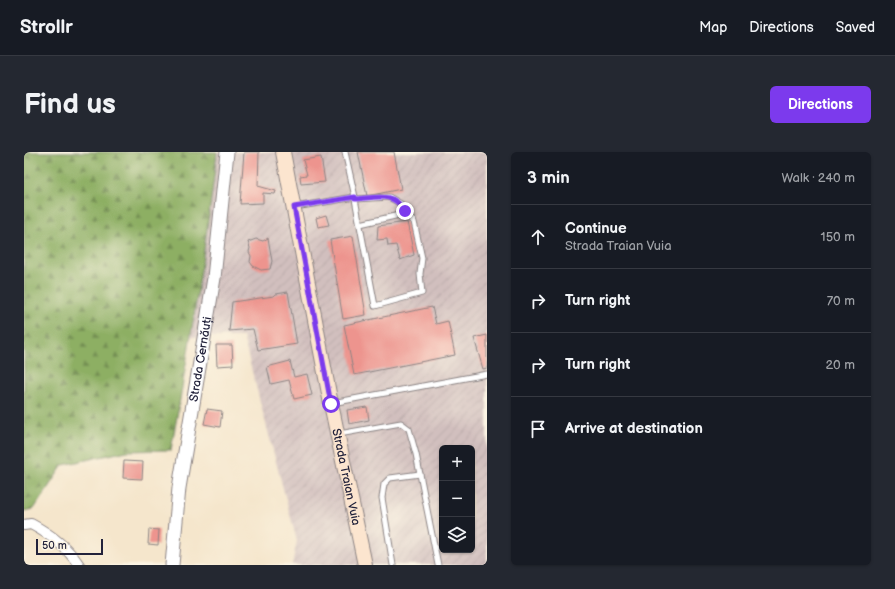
<!DOCTYPE html>
<meta charset="utf-8">
<style>
:root{--surface:#171b24;--page:#242831;--text:#f1f3f6;--muted:#9ea1a6;--line:#363941;--accent:#7c3aed}
body{margin:0;font-family:"Balsamiq Sans",sans-serif;background:var(--page);color:var(--text)}
.controls{position:absolute;right:12px;bottom:12px;display:grid;overflow:hidden;border-radius:6px;box-shadow:0 1px 3px #0004}
.controls button{width:36px;height:36px;display:grid;place-items:center;padding:0;border:0;border-bottom:1px solid var(--line);background:var(--surface);color:var(--text);font:20px sans-serif}
.scale{position:absolute;left:12px;bottom:10px;width:67px;box-sizing:border-box;padding-left:4px;border:2px solid #22223b;border-top:0;font-size:11px;line-height:14px;white-space:nowrap;color:#22223b;-webkit-text-stroke:3px #fcf5e5;paint-order:stroke}
.stop{position:absolute;width:12px;height:12px;margin:-9px;border:3px solid #7c3aed;border-radius:50%;background:#fff}
.stop.end{background:#7c3aed;border-color:#fff;box-shadow:0 1px 4px #0008}
.list{margin:0;padding:0;list-style:none}
h2{display:flex;justify-content:space-between;align-items:center;height:52px;margin:0;padding:0 16px;font-size:17px}
h2 small{font-size:13px;font-weight:400;color:var(--muted)}
.list li{display:grid;grid-template-columns:26px 1fr auto;gap:12px;align-items:center;box-sizing:border-box;height:64px;padding:0 16px;border-top:1px solid var(--line)}
.list b{display:block;font-size:15px;white-space:nowrap}
.list p{margin:0;font-size:13px;white-space:nowrap;color:var(--muted)}
.list em{font-size:13px;font-style:normal;color:var(--muted)}
.icon{flex:none;width:22px;height:22px;fill:none;stroke:currentColor;stroke-width:2;stroke-linecap:round;stroke-linejoin:round}
.map{position:relative;flex:none;width:463px;height:413px;overflow:hidden;border-radius:6px}
header{display:flex;align-items:center;gap:24px;box-sizing:border-box;height:56px;padding:0 20px;background:var(--surface);border-bottom:1px solid var(--line)}
header strong{font-size:19px}
nav{display:flex;gap:22px;margin-inline-start:auto;font-size:14px}
.intro{display:flex;align-items:center;justify-content:space-between;box-sizing:border-box;height:96px;padding:0 24px}
h1{margin:0;font-size:28px}
.button{padding:10px 18px;border-radius:6px;background:var(--accent);color:#fff;font-size:14px;font-weight:700}
main{display:flex;gap:24px;padding:0 24px}
aside{flex:1;background:var(--surface);border-radius:6px;box-shadow:0 1px 3px #0004}
.map>svg:first-child{display:block}
.industrial{fill:url(#industrial-furrows);fill-rule:evenodd}
.forest{fill:url(#forest-firs);stroke:#58684f}
.building{fill:#ed948e}
.lines{fill:none;stroke-linecap:round;stroke-linejoin:round}
.service-casing{stroke:#8c8484;stroke-width:7}
.minor-casing{stroke:#8c8484;stroke-width:12}
.tertiary-casing{stroke:#8c8484;stroke-width:15}
.secondary-casing{stroke:#8c8484;stroke-width:16}
.service{stroke:#fff;stroke-width:5}
.minor{stroke:#fff;stroke-width:10}
.tertiary{stroke:#fff;stroke-width:13}
.secondary{stroke:#fce5cf;stroke-width:14}
.route{stroke:#7c3aed;stroke-width:5}
.labels{text-anchor:middle;dominant-baseline:central;stroke-width:3;stroke-linejoin:round;paint-order:stroke}
.street-label{font-size:12px;fill:#22223b;stroke:#fcf5e5}
</style>
<header>
<strong>Strollr</strong>
<nav><a>Map</a><a>Directions</a><a>Saved</a></nav>
</header>
<div class="intro"><h1>Find us</h1><a class="button">Directions</a></div>
<main>
<div class="map">
<svg width="463" height="413" viewBox="0 0 463 413">
<defs>
<pattern id="industrial-furrows" width="10" height="10" patternUnits="userSpaceOnUse"><rect width="10" height="10" fill="#d1bfbe"/><path d="M-1 1l2-2M0 10L10 0M9 11l2-2" fill="none" stroke="#b3a4a4"/></pattern>
<pattern id="forest-firs" width="22" height="20" patternUnits="userSpaceOnUse"><rect width="22" height="20" fill="#8daf63"/><path d="M5 1l3.5 6h-7zM16 11l3.5 6h-7z" fill="#738e53"/></pattern>
</defs>
<rect width="100%" height="100%" fill="#fcf5e5"/>
<filter id="ink" filterUnits="userSpaceOnUse"><feTurbulence type="fractalNoise" baseFrequency=".025" numOctaves="2"/><feDisplacementMap in="SourceGraphic" scale="8" xChannelSelector="R" yChannelSelector="G"/><feConvolveMatrix kernelMatrix="1 2 1 2 8 2 1 2 1" color-interpolation-filters="sRGB"/></filter>
<filter id="wash" filterUnits="userSpaceOnUse"><feTurbulence type="fractalNoise" baseFrequency=".012" numOctaves="4" result="noise"/><feDisplacementMap in="SourceGraphic" scale="16" xChannelSelector="R" yChannelSelector="G"/><feGaussianBlur stdDeviation="0.9" result="paint"/><feColorMatrix in="noise" values="0 0 0 0 0 0 0 0 0 0 0 0 0 0 0 0 0 1.4 0 .05"/><feComposite in="paint" operator="in"/></filter>
<g filter="url(#wash)">
<rect width="100%" height="100%" fill="#f5e6cc"/>
<path class="industrial" d="M193,0H463V413H268L273,389L219,185H167L186,57ZM418,296H448V398H418Z"/>
<path class="forest" d="M0,0H193C181,100 165,199 147,298L103,299L39,313L10,357L0,359Z"/>
<g id="blocks">
<g class="building">
<polygon points="220,0 235,0 234,34 252,39 251,42 239,41 239,51 216,52"/>
<polygon points="334,0 370,0 377,37 343,44"/>
<polygon points="297,5 301,30 277,32 276,24 283,23 279,8"/>
<polygon points="302,63 305,73 294,75 292,66"/>
<polygon points="383,70 390,103 376,108 372,93 364,94 363,87 353,88 354,74"/>
<polygon points="329,84 342,163 319,167 306,88"/>
<polygon points="244,86 248,109 246,117 237,118 229,114 226,110 227,104 225,100 226,96 224,90 232,87 239,89"/>
<polygon points="264,140 273,192 234,198 229,177 205,179 208,150 250,144 252,142"/>
<polygon points="408,155 412,172 424,169 431,203 330,223 320,173"/>
<polygon points="463,183 463,216 459,217 450,186"/>
<polygon points="192,193 208,193 209,213 193,214"/>
<polygon points="266,209 270,225 283,222 288,243 270,247 265,228 247,232 243,215"/>
<polygon points="343,255 345,268 325,272 323,258"/>
<polygon points="183,257 198,259 196,275 180,272"/>
<polygon points="100,309 119,310 118,327 99,326"/>
<polygon points="125,377 135,378 134,393 124,392"/>
</g>
</g>
</g>
<g filter="url(#ink)">
<use href="#blocks" fill-opacity="0" stroke="#8c8484" stroke-width="1"/>
<g class="lines">
<g class="service-casing">
<g id="service">
<polyline points="321,0 331,45 331,47 351,154 398,141 396,122 398,106 390,70 382,62 377,52 365,45 331,47"/>
<polyline points="271,55 331,45"/>
<polyline points="336,72 371,64 381,59"/>
<polyline points="308,251 463,222"/>
<polyline points="315,282 377,271 385,277 392,302 414,413"/>
<polyline points="369,413 358,346 360,332 366,326 396,322"/>
</g>
</g>
<g class="minor-casing">
<path id="minor" d="M0,373L7,372C26,382 43,395 55,413"/>
</g>
<g class="tertiary-casing">
<g id="tertiary">
<path id="s1" d="M148,413L155,336L190,126L203,0"/>
</g>
</g>
<g class="secondary-casing">
<g id="secondary">
<path id="s2" d="M259,0L307,252L341,413"/>
</g>
</g>
<use href="#service" class="service"/>
<use href="#minor" class="minor"/>
<use href="#tertiary" class="tertiary"/>
<use href="#secondary" class="secondary"/>
</g>
</g>
<g class="lines" filter="url(#ink)">
<path class="route" d="M307,252L270,55L331,45V47C351,46 369,39 381,59"/>
</g>
<g class="labels">
<g class="street-label">
<text stroke="none"><textPath href="#s1" startOffset="208">Strada Cernăuți</textPath></text>
<text stroke="none"><textPath href="#s2" startOffset="331">Strada Traian Vuia</textPath></text>
</g>
</g>
</svg>
<div class="controls">
<button>+</button>
<button>−</button>
<button><svg class="icon" aria-label="layers" viewBox="0 0 24 24"><path d="M12 4l9 5-9 5-9-5zM3 14l9 5 9-5"/></svg></button>
</div>
<div class="scale">50 m</div>
<div class="stop" style="left:307px;top:252px"></div>
<div class="stop end" style="left:381px;top:59px"></div>
</div>
<aside>
<h2>3 min<small>Walk · 240 m</small></h2>
<ul class="list">
<li><svg class="icon" aria-label="ahead" viewBox="0 0 24 24"><path d="M12 20V5M6 11l6-6 6 6"/></svg><div><b>Continue</b><p>Strada Traian Vuia</p></div><em>150 m</em></li>
<li><svg class="icon" aria-label="right" viewBox="0 0 24 24"><path d="M7 20v-9h11M14 6l5 5-5 5"/></svg><div><b>Turn right</b></div><em>70 m</em></li>
<li><svg class="icon" aria-label="right" viewBox="0 0 24 24"><path d="M7 20v-9h11M14 6l5 5-5 5"/></svg><div><b>Turn right</b></div><em>20 m</em></li>
<li><svg class="icon" aria-label="arrive" viewBox="0 0 24 24"><path d="M6 21V4h12l-3 4 3 4H6"/></svg><div><b>Arrive at destination</b></div></li>
</ul>
</aside>
</main>
